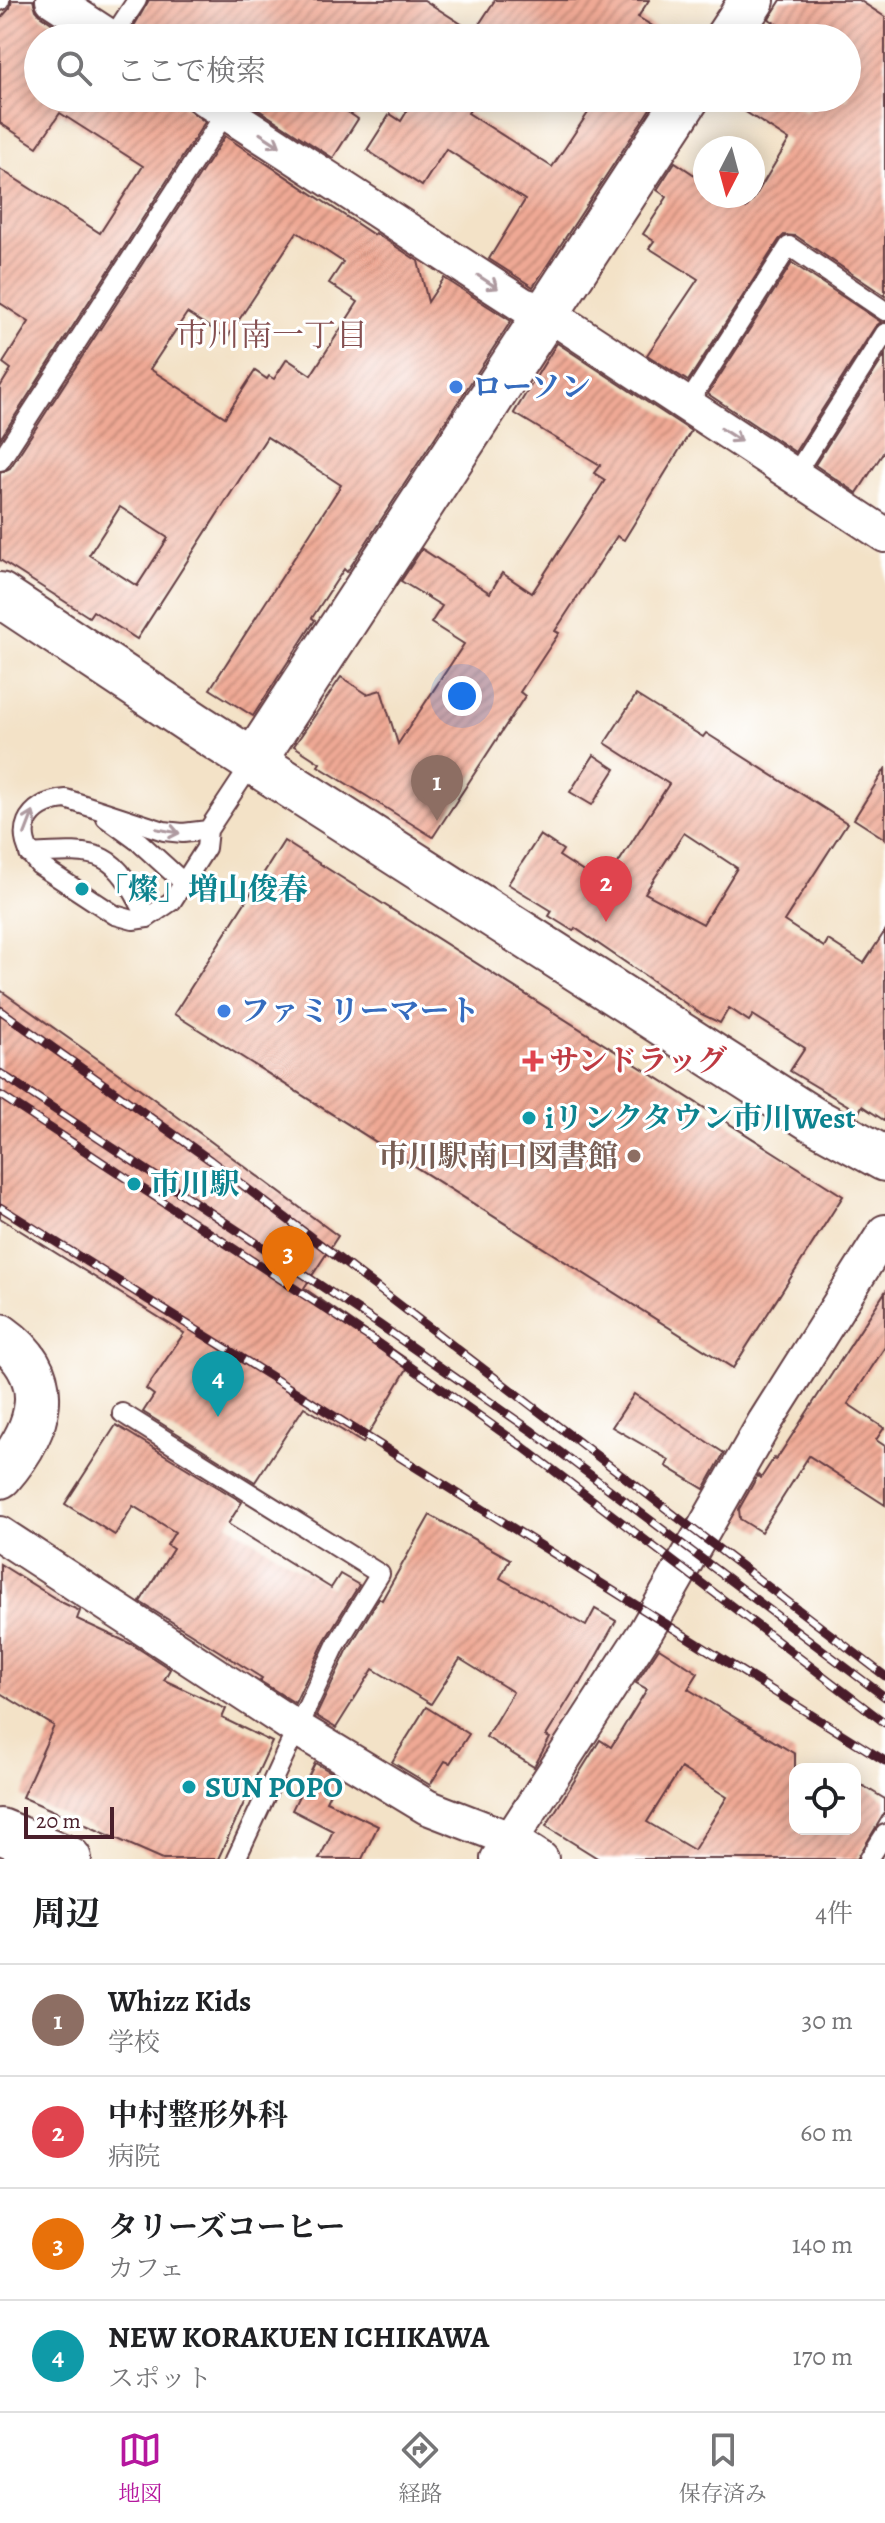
<!DOCTYPE html>
<html lang="ja">
<meta charset="utf-8">
<style>
:root{--surface:#fff;--page:#f6f6f6;--text:#202124;--muted:#757577;--line:#e0e0e0;--accent:#b5179e}
body{margin:0;font-family:Alegreya,"Noto Serif JP",serif;background:var(--page);color:var(--text)}
.controls{position:absolute;right:24px;bottom:24px;display:grid;overflow:hidden;border-radius:16px;box-shadow:0 4px 20px #0003}
.controls button{width:72px;height:72px;display:grid;place-items:center;padding:0;border:0;border-bottom:2px solid var(--line);background:var(--surface);color:var(--text);font:40px sans-serif}
.compass{position:absolute;left:693px;top:136px;width:72px;height:72px;border-radius:50%;background:var(--surface);box-shadow:0 4px 20px #0003;rotate:186deg}
.scale{position:absolute;left:24px;bottom:20px;width:90px;box-sizing:border-box;padding-left:8px;border:4px solid #4a1f2b;border-top:0;font-size:22px;line-height:28px;white-space:nowrap;color:#4a1f2b;-webkit-text-stroke:6px #fff;paint-order:stroke}
.you{position:absolute;left:462px;top:696px;width:28px;height:28px;margin:-20px;border:6px solid #fff;border-radius:50%;background:#1a73e8;box-shadow:0 0 0 12px #1a73e833}
.badge{display:grid;place-items:center;width:52px;height:52px;border-radius:50%;background:var(--accent);color:#fff;font-size:26px;font-weight:700}
.pin{position:absolute;translate:-50% -66px;filter:drop-shadow(0 2px 4px #0008)}
.pin::after{content:'';position:absolute;top:42px;width:28px;height:24px;background:inherit;clip-path:polygon(0 0,100% 0,50% 100%)}
.list{margin:0;padding:0;list-style:none}
h2{display:flex;justify-content:space-between;align-items:center;height:104px;margin:0;padding:0 32px;font-size:34px}
h2 small{font-size:26px;font-weight:400;color:var(--muted)}
.list li{display:grid;grid-template-columns:52px 1fr auto;gap:24px;align-items:center;box-sizing:border-box;height:112px;padding:0 32px;border-top:2px solid var(--line)}
.list b{display:block;font-size:30px;white-space:nowrap}
.list p{margin:0;font-size:26px;white-space:nowrap;color:var(--muted)}
.list em{font-size:26px;font-style:normal;color:var(--muted)}
.icon{flex:none;width:44px;height:44px;fill:none;stroke:currentColor;stroke-width:2;stroke-linecap:round;stroke-linejoin:round}
.map{position:relative;flex:none;width:885px;height:1859px;overflow:hidden}
.search{position:absolute;background:var(--surface);box-shadow:0 4px 20px #0003;left:24px;right:24px;top:24px;height:88px;display:flex;align-items:center;gap:20px;box-sizing:border-box;padding:0 28px;border-radius:44px;color:var(--muted);font-size:30px}
.sheet{height:552px;background:var(--surface)}
nav{display:flex;justify-content:space-around;align-items:center;box-sizing:border-box;height:112px;border-top:2px solid var(--line);background:var(--surface);font-size:22px;color:var(--muted)}
nav a{display:grid;justify-items:center;gap:4px}
nav .on{color:var(--accent)}
.map>svg:first-child{display:block}
.building{fill:url(#building-hatch);fill-rule:evenodd}
.lines{fill:none;stroke-linecap:round;stroke-linejoin:round}
.service-casing{stroke:#633c42;stroke-width:22}
.minor-casing{stroke:#633c42;stroke-width:38}
.tertiary-casing{stroke:#633c42;stroke-width:48}
.trunk-casing{stroke:#633c42;stroke-width:48}
.service{stroke:#fff;stroke-width:18}
.minor{stroke:#fff;stroke-width:34}
.tertiary{stroke:#fff;stroke-width:44}
.trunk{stroke:#fff;stroke-width:44}
.rail-casing{stroke:#4a1f2b;stroke-width:9}
.rail{stroke:#fff;stroke-width:6;stroke-dasharray:18;stroke-linecap:butt}
.oneway{stroke:#ae9aa0}
.shop-dot{fill:#3f7fe0;stroke:#fff;stroke-width:3}
.culture-dot{fill:#0f9aa8;stroke:#fff;stroke-width:3}
.health-dot{fill:#e0444e;stroke:#fff;stroke-width:3}
.education-dot{fill:#8d6e63;stroke:#fff;stroke-width:3}
.labels{text-anchor:middle;dominant-baseline:central;stroke-width:6;stroke-linejoin:round;paint-order:stroke}
.shop-label{font-size:30px;font-weight:bold;fill:#366cbe;stroke:#fff;text-anchor:start}
.culture-label{font-size:30px;font-weight:bold;fill:#0d838f;stroke:#fff;text-anchor:start}
.health-label{font-size:30px;font-weight:bold;fill:#be3a42;stroke:#fff;text-anchor:start}
.education-label{font-size:30px;font-weight:bold;fill:#785e54;stroke:#fff;text-anchor:end}
.neighbourhood-label{font-size:32px;fill:#844f50;stroke:#fff}
</style>
<div class="map">
<svg width="885" height="1859" viewBox="0 0 885 1859">
<defs>
<pattern id="building-hatch" width="6" height="6" patternUnits="userSpaceOnUse" patternTransform="scale(2)"><rect width="6" height="6" fill="#efa994"/><path d="M-1 1l2-2M0 6l6-6M5 7l2-2" fill="none" stroke="#c48979"/></pattern>
</defs>
<rect width="100%" height="100%" fill="#fff"/>
<filter id="ink" filterUnits="userSpaceOnUse"><feTurbulence type="fractalNoise" baseFrequency=".0125" numOctaves="2"/><feDisplacementMap in="SourceGraphic" scale="16" xChannelSelector="R" yChannelSelector="G"/><feConvolveMatrix kernelMatrix="1 2 1 2 8 2 1 2 1" color-interpolation-filters="sRGB"/></filter>
<filter id="wash" filterUnits="userSpaceOnUse"><feTurbulence type="fractalNoise" baseFrequency=".006" numOctaves="4" result="noise"/><feDisplacementMap in="SourceGraphic" scale="32" xChannelSelector="R" yChannelSelector="G"/><feGaussianBlur stdDeviation="1.8" result="paint"/><feColorMatrix in="noise" values="0 0 0 0 0 0 0 0 0 0 0 0 0 0 0 0 0 1.4 0 .05"/><feComposite in="paint" operator="in"/></filter>
<g filter="url(#wash)">
<rect width="100%" height="100%" fill="#f3e2c7"/>
<g id="blocks">
<g class="building">
<polygon points="12,0 33,0 36,10 41,16 74,38 38,38 38,98 174,98 205,122 0,439 0,387 11,369 3,363 29,322 0,303 0,169 100,233 143,166 60,113 37,147 0,123 0,19 10,8"/>
<polygon points="149,0 424,0 474,32 495,0 649,0 638,17 672,38 131,38 130,33"/>
<polygon points="781,0 859,0 885,17 885,296 796,236 784,235 779,240 688,381 647,355 698,279 649,248 654,241 643,234 667,197 657,190 675,162 705,182 705,196 727,196 746,208 753,200 789,140 724,98 783,98 806,112 815,98 847,98 847,38 799,38 769,19"/>
<polygon points="246,98 327,98 358,119 333,158 245,101"/>
<polygon points="415,98 478,98 468,113 552,167 598,98 657,98 533,287 489,259 525,200 446,149 422,186 367,150 390,114 401,121"/>
<path d="M225,136L374,235L375,233L418,261L428,302L444,278L511,321L347,572L344,569L312,618L315,620L253,716L210,689L341,485L267,437L137,639L93,611L89,617L0,560V473L10,468ZM297,232L343,262L329,283L358,302L311,375L287,359L274,379L269,376L267,379L255,371L225,417L150,369L187,313L227,338ZM120,507L168,538L137,586L89,555Z"/>
<polygon points="792,263 881,322 875,327 795,452 708,394"/>
<polygon points="557,343 691,431 624,540 617,536 555,631 559,633 520,692 525,696 433,837 318,766 320,763 294,746 341,677 367,694 381,690 398,744 464,644 431,623 442,606 401,581 422,549 490,593 502,573 532,593 605,480 594,473 600,465 514,413"/>
<polygon points="885,355 885,450 857,493 815,465"/>
<path d="M636,695L703,737L706,733L847,823L784,921L824,947L828,940L864,963L885,931V1121L862,1106L859,1112L790,1071L805,1048L753,1015L749,1021L729,1008L720,1023L701,1014L575,928L573,931L549,916L552,911L508,884L540,835L563,850L559,856L604,885L669,784L605,743ZM684,833L737,868L703,924L645,893Z"/>
<polygon points="594,755 615,769 592,805 570,792"/>
<polygon points="885,769 885,839 854,819"/>
<polygon points="284,841 843,1196 733,1368 174,1014"/>
<polygon points="0,990 139,1088 338,1236 304,1288 411,1362 363,1443 304,1407 255,1482 143,1412 154,1395 146,1389 184,1333 0,1218"/>
<polygon points="885,1292 885,1347 848,1404 884,1428 876,1440 885,1446 885,1505 809,1456 761,1532 740,1519 739,1509 758,1475 761,1478 774,1458 776,1460"/>
<polygon points="634,1394 724,1453 704,1489 666,1466 669,1460 612,1427"/>
<polygon points="116,1425 242,1502 228,1524 331,1588 340,1574 359,1585 325,1640 295,1703 260,1681 262,1678 254,1673 140,1602 173,1549 167,1545 175,1532 133,1506 115,1535 65,1504"/>
<polygon points="430,1515 510,1559 500,1578 586,1626 595,1609 616,1621 580,1685 578,1684 546,1736 550,1738 534,1767 486,1737 513,1692 460,1659 431,1704 373,1669 336,1728 316,1716 347,1651 379,1598 382,1600"/>
<polygon points="0,1564 61,1602 80,1611 77,1619 133,1645 170,1669 164,1680 226,1709 222,1718 272,1742 218,1859 163,1859 22,1797 54,1726 0,1693"/>
<path d="M659,1648L698,1673L688,1689L795,1754V1829H855V1781L885,1799V1812L857,1859H599L546,1826L600,1740L611,1747L647,1689L636,1683ZM681,1768L727,1797L694,1850L647,1822Z"/>
<polygon points="426,1707 469,1734 450,1763 445,1761 430,1785 392,1762"/>
<polygon points="315,1763 338,1776 326,1801 378,1826 362,1859 319,1859 333,1831 292,1810"/>
</g>
</g>
</g>
<g filter="url(#ink)">
<use href="#blocks" fill-opacity="0" stroke="#633c42" stroke-width="2"/>
<g class="lines">
<g class="service-casing">
<g id="service">
<polyline points="0,1 0,0"/>
<polyline points="112,38 137,0"/>
<polyline points="686,406 789,246 885,311"/>
<polyline points="0,461 226,112"/>
<polyline points="794,476 885,333"/>
<polyline points="106,818 139,842 184,883"/>
<path d="M208,830L183,833L164,831L66,799C26,802 11,835 39,865L115,915L133,920L147,918L172,901L206,848L208,830L253,762"/>
<path d="M29,854C103,849 114,850 147,918"/>
<polyline points="122,1413 380,1574 336,1645 236,1859"/>
<polyline points="869,1859 885,1834"/>
</g>
</g>
<g class="minor-casing">
<g id="minor">
<polyline points="53,0 111,38"/>
<polyline points="204,98 523,305 546,312 885,535"/>
<polyline points="0,1534 298,1729 427,1807 510,1839 541,1859"/>
<polyline points="498,1859 646,1631 765,1422 885,1232"/>
</g>
</g>
<g class="tertiary-casing">
<g id="tertiary">
<polyline points="727,38 752,0"/>
<polyline points="0,595 196,725 812,1119 885,1159"/>
<polyline points="253,762 687,98"/>
<path d="M0,1336C58,1377 40,1430 0,1476"/>
</g>
</g>
<g class="trunk-casing">
<polyline id="trunk" points="0,1831 69,1859"/>
</g>
<use href="#service" class="service"/>
<use href="#minor" class="minor"/>
<use href="#tertiary" class="tertiary"/>
<use href="#trunk" class="trunk"/>
<g class="rail-casing">
<g id="rail">
<polyline points="0,1010 210,1160 885,1676"/>
<polyline points="0,1073 377,1323 532,1431 885,1697"/>
<polyline points="0,1095 370,1338 523,1447 885,1723"/>
<polyline points="0,1207 885,1761"/>
</g>
</g>
<use href="#rail" class="rail"/>
</g>
<defs><path id="oneway-shaft" d="M-6 0H5M1.5-3L5.5 0L1.5 3" fill="none" stroke-width="1.6" stroke-linecap="round" stroke-linejoin="round" transform="scale(2)"/></defs>
<g class="oneway">
<use href="#oneway-shaft" transform="translate(270 140) rotate(33)"/>
<use href="#oneway-shaft" transform="translate(488 282) rotate(33)"/>
<use href="#oneway-shaft" transform="translate(731 435) rotate(33)"/>
<use href="#oneway-shaft" transform="translate(29 823) rotate(-69)"/>
<use href="#oneway-shaft" transform="translate(168 831) rotate(11)"/>
</g>
</g>
<g class="shop-dot">
<circle cx="456" cy="387" r="8"/>
<circle cx="224" cy="1011" r="8"/>
</g>
<g class="culture-dot">
<circle cx="82" cy="889" r="8"/>
<circle cx="529" cy="1118" r="8"/>
<circle cx="134" cy="1184" r="8"/>
<circle cx="189" cy="1787" r="8"/>
</g>
<path class="health-dot" d="M529 1049h8v8h8v8h-8v8h-8v-8h-8v-8h8z"/>
<circle class="education-dot" cx="634" cy="1156" r="8"/>
<g class="labels">
<g class="shop-label">
<text x="472" y="387">ローソン</text>
<text x="240" y="1011">ファミリーマート</text>
</g>
<g class="culture-label">
<text x="98" y="889">「燦」増山俊春</text>
<text x="545" y="1118">iリンクタウン市川West</text>
<text x="150" y="1184">市川駅</text>
<text x="205" y="1787">SUN POPO</text>
</g>
<g class="health-label">
<text x="549" y="1061">サンドラッグ</text>
</g>
<g class="education-label">
<text x="618" y="1156">市川駅南口図書館</text>
</g>
<g class="neighbourhood-label">
<text x="272" y="335">市川南一丁目</text>
</g>
</g>
</svg>
<div class="controls">
<button><svg class="icon" aria-label="locate" viewBox="0 0 24 24"><circle cx="12" cy="12" r="6"/><path d="M12 2v4M12 18v4M2 12h4M18 12h4"/></svg></button>
</div>
<svg class="compass" viewBox="-18 -18 36 36"><path d="M0-13l5 13h-10z" fill="#e53935"/><path d="M0 13l5-13h-10z" fill="#757577"/></svg>
<div class="scale">20 m</div>
<div class="you"></div>
<div class="pin badge" style="left:437px;top:821px;background:#8d6e63">1</div>
<div class="pin badge" style="left:606px;top:922px;background:#e0444e">2</div>
<div class="pin badge" style="left:288px;top:1292px;background:#e8710a">3</div>
<div class="pin badge" style="left:218px;top:1417px;background:#0f9aa8">4</div>
<div class="search"><svg class="icon" aria-label="search" viewBox="0 0 24 24"><circle cx="10" cy="10" r="6"/><path d="M15 15l6 6"/></svg>ここで検索</div>
</div>
<section class="sheet">
<h2>周辺<small>4件</small></h2>
<ul class="list">
<li><span class="badge" style="background:#8d6e63">1</span><div><b>Whizz Kids</b><p>学校</p></div><em>30 m</em></li>
<li><span class="badge" style="background:#e0444e">2</span><div><b>中村整形外科</b><p>病院</p></div><em>60 m</em></li>
<li><span class="badge" style="background:#e8710a">3</span><div><b>タリーズコーヒー</b><p>カフェ</p></div><em>140 m</em></li>
<li><span class="badge" style="background:#0f9aa8">4</span><div><b>NEW KORAKUEN ICHIKAWA</b><p>スポット</p></div><em>170 m</em></li>
</ul>
</section>
<nav>
<a class="on"><svg class="icon" aria-label="map" viewBox="0 0 24 24"><path d="M3 6l6-2 6 2 6-2v14l-6 2-6-2-6 2zM9 4v14M15 6v14"/></svg>地図</a>
<a><svg class="icon" aria-label="directions" viewBox="0 0 24 24"><path d="M12 3l9 9-9 9-9-9zM9 14v-3h6M13 9l2 2-2 2"/></svg>経路</a>
<a><svg class="icon" aria-label="saved" viewBox="0 0 24 24"><path d="M7 4h10v16l-5-4-5 4z"/></svg>保存済み</a>
</nav>
